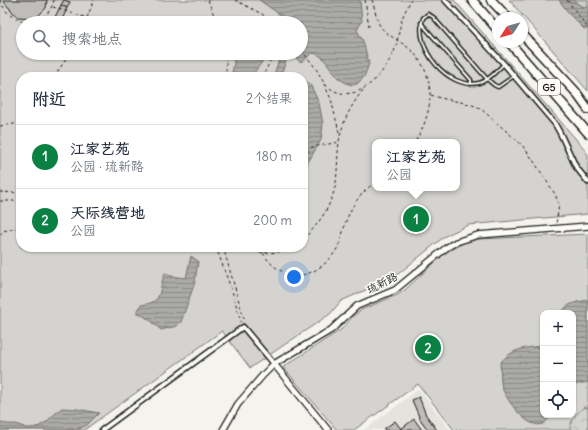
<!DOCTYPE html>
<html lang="zh">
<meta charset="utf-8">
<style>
:root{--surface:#fff;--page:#f2f2f3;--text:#1f2937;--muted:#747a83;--line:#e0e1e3;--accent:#0b8043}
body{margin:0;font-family:Delius,"LXGW WenKai TC",sans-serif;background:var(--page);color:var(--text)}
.controls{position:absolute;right:12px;bottom:12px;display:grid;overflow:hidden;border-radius:8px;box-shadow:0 1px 3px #0004}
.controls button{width:36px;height:36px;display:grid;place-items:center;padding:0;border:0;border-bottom:1px solid var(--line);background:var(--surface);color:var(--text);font:20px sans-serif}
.compass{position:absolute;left:492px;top:12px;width:36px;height:36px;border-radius:50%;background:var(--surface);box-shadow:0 1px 3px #0004;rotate:234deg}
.you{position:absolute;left:294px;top:277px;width:14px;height:14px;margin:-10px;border:3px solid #fff;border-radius:50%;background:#1a73e8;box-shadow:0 0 0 6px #1a73e833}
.badge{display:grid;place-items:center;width:26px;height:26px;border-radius:50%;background:var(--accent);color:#fff;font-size:13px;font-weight:700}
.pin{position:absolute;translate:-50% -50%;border:2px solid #fff;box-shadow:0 1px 4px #0006}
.popup{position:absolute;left:372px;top:139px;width:88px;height:52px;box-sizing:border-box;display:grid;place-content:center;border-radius:8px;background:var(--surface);filter:drop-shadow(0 1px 3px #0005);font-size:13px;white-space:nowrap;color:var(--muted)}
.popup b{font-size:15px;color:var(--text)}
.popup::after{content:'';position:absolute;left:50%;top:100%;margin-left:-8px;border:8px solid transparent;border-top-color:var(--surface)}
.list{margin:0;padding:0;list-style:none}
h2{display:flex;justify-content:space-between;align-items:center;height:52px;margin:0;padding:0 16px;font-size:17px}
h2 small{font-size:13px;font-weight:400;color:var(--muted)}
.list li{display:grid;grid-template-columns:26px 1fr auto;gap:12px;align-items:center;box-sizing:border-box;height:64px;padding:0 16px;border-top:1px solid var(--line)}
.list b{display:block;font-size:15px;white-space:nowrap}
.list p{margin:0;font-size:13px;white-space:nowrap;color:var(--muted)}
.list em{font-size:13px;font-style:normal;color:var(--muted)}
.icon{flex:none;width:22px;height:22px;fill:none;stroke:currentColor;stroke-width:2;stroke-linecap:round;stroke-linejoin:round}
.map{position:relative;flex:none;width:588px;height:430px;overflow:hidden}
.search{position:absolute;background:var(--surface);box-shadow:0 1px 3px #0004;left:16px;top:16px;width:292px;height:44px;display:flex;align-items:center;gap:10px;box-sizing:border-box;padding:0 14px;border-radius:22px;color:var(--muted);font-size:15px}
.panel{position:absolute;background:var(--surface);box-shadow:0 1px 3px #0004;left:16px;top:72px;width:292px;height:180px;border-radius:16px}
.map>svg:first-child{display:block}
.built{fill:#e4e3de}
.green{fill:#d4d3cf;stroke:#787876;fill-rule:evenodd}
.forest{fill:url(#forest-crowns);stroke:#787876}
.water{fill:url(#water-rules);stroke:#72716f}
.building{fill:#bebdba;stroke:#1c1c1c}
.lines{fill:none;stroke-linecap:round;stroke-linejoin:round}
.service-casing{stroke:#1c1c1c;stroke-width:5}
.minor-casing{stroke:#1c1c1c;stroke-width:7}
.tertiary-casing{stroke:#1c1c1c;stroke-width:8}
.motorway-casing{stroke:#1c1c1c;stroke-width:11}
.path{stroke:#1c1c1c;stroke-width:1;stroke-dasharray:3 3;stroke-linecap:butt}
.service{stroke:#fdfcf7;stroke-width:2}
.minor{stroke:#fdfcf7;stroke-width:4}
.tertiary{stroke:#fdfcf7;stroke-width:5.5}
.motorway{stroke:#fdfcf7;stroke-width:8}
.labels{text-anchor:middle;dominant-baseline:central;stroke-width:3;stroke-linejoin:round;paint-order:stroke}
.shield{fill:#fdfcf7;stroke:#605f5e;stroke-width:1}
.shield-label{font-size:10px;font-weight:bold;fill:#1c1c1c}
.street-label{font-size:11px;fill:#1c1c1c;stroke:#fdfcf7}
</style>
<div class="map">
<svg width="588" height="430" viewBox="0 0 588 430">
<defs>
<pattern id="forest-crowns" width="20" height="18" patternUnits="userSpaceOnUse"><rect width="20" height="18" fill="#d4d3cf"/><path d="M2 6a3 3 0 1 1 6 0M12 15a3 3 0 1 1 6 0" fill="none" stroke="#b5b5b1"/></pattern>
<pattern id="water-rules" width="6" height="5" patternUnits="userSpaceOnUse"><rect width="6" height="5" fill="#abaaa6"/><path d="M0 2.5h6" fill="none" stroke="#8a8a86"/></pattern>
</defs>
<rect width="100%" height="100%" fill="#f4f3ee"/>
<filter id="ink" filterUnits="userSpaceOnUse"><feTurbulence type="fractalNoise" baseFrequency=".025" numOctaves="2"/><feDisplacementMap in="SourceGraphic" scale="8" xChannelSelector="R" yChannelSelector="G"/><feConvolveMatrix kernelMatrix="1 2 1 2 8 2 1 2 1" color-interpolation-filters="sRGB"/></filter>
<g filter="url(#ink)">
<polygon class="built" points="419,389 450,430 364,430"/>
<g class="green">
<path d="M0,0H454L582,146L588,155V214L468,225L445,236L393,278L341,301L330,314L250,368L222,331L84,430H0ZM23,23H301V53H23ZM21,77H303V247H21ZM375,142H457V188H375Z"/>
<polygon points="509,0 588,0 588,91"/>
<path d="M588,234V430H454L418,384L354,430H337L283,367L342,329L352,317L361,310L397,295L405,290L447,251L465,242L479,239ZM543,313H573V415H543Z"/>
</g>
<g class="forest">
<polygon points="573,0 588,0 588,6 582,7"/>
<path d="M584,407L588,408V430H570C570,420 577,413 584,407Z"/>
</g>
<g class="water">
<path d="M259,0H360L362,21L357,30L363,41L369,64L364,77L357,84L352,85L346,83L338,78L323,58L317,54L312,53C303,61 300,67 293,53H301V23H294L292,21L282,16Z"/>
<polygon points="559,0 573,0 582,7 588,6 588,29 584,29 570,15"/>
<path d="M233,53H285C288,62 283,70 278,77H273L280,57L277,54H268L251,77H231L234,64Z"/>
<polygon points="303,80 310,84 319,103 323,124 321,140 303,171"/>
<path d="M191,256L198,261L195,282L181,322L177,326L161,330L150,320L137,312L141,305C165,302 157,291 165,273L171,276L186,278Z"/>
<path d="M588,300V382L573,385V313H561C567,303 577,302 588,300Z"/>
<path d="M543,343V415H550C549,419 546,422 543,424C527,430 507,400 502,388C500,381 501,370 500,363C512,349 523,348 541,346Z"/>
<path d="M62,408L77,409L99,413L87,425L77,430H0V422C6,425 10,424 15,424C20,424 23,428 27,428C45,429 50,416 62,408Z"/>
</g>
<g class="building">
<polygon points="4,0 47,0 46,8 36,18 17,17 4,2"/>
<polygon points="64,0 70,2 67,8 61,5"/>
<polygon points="61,5 67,8 62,20 55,17"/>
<polygon points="57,18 62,20 63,18 65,23 59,23"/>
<polygon points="419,397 426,415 437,430 428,430 420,419 412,400"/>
<polygon points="414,419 422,430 385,430 384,429 395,421 401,429"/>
</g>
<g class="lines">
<g class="service-casing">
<g id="service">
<polyline points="421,23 471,80 471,83"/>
<path d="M504,64C497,70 489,81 479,83C448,90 413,48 423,18L428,14L433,17L487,79L494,85L498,87L514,76"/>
</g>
</g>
<g class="minor-casing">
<g id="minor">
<polyline points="445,0 504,64 555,124 560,133 576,167 588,182"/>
<polyline points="102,430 243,327 274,364"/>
</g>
</g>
<g class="tertiary-casing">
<g id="tertiary">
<polyline points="274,364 328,430"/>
<polyline points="223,430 238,404 263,375 274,364 331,330 357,306 395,290 446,248 456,242 478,235 588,226"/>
</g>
</g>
<g class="motorway-casing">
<g id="motorway">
<polyline points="472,0 498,30"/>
<polyline points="491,0 508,18"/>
<polyline points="522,34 575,91 588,109"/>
<polyline points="509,42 588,133"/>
</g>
</g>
<g class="path">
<path d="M0,0C10,28 46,31 54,0"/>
<polyline points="208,0 217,23"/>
<polyline points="235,0 262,14 273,23"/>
<polyline points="365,0 369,27"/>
<path d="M372,0C375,8 376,19 380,26C388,37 403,42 412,51C438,78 433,113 415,142"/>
<polyline points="567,0 588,28"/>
<polyline points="53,7 87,18"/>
<polyline points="85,23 94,0"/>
<path d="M301,50C307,57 313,64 318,72C321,77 323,83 328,87C356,108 385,74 395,49C399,38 399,25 404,14C406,9 409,4 411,0"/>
<polyline points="54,77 70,53"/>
<polyline points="224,77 226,71 226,53"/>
<polyline points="260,77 264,74 274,53"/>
<polyline points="324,84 331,99 340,136"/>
<path d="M431,95C447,101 465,101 480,108L522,145L531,157L555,194L559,205L556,224"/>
<polyline points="0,126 21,123"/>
<polyline points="303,157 312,147 340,142"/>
<polyline points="0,192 21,193"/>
<polyline points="0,201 21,201"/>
<polyline points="0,235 3,231 21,227"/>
<path d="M303,239C319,225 333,203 336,182C338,167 337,151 340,136C344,119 352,104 363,90"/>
<polyline points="216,247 233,294 241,322"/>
<polyline points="223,247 245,322"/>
<path d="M236,247C254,252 274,257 291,247"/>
<path d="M263,253C269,263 277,270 288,274C308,280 329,264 338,247C343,236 344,223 350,212C355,200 365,190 375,182"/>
</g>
<use href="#service" class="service"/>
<use href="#minor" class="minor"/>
<use href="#tertiary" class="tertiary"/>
<use href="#motorway" class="motorway"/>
</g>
</g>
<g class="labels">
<rect class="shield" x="538" y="79" width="22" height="16" rx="3"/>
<g class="shield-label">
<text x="549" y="87">G5</text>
</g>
<g class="street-label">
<text transform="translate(382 283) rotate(-28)">琉新路</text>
</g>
</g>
</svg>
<div class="controls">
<button>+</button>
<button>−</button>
<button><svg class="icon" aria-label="locate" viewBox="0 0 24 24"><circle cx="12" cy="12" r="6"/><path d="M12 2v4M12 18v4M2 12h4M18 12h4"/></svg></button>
</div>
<svg class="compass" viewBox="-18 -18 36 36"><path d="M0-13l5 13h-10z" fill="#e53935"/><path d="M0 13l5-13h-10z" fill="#747a83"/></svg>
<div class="you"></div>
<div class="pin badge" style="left:416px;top:219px">1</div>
<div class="popup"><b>江家艺苑</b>公园</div>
<div class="pin badge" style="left:428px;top:348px">2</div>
<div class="search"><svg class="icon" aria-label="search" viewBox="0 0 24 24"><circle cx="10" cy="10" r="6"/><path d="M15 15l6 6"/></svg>搜索地点</div>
<section class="panel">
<h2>附近<small>2个结果</small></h2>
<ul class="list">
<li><span class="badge">1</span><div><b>江家艺苑</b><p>公园 · 琉新路</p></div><em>180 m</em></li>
<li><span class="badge">2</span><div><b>天际线营地</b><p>公园</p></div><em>200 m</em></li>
</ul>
</section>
</div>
